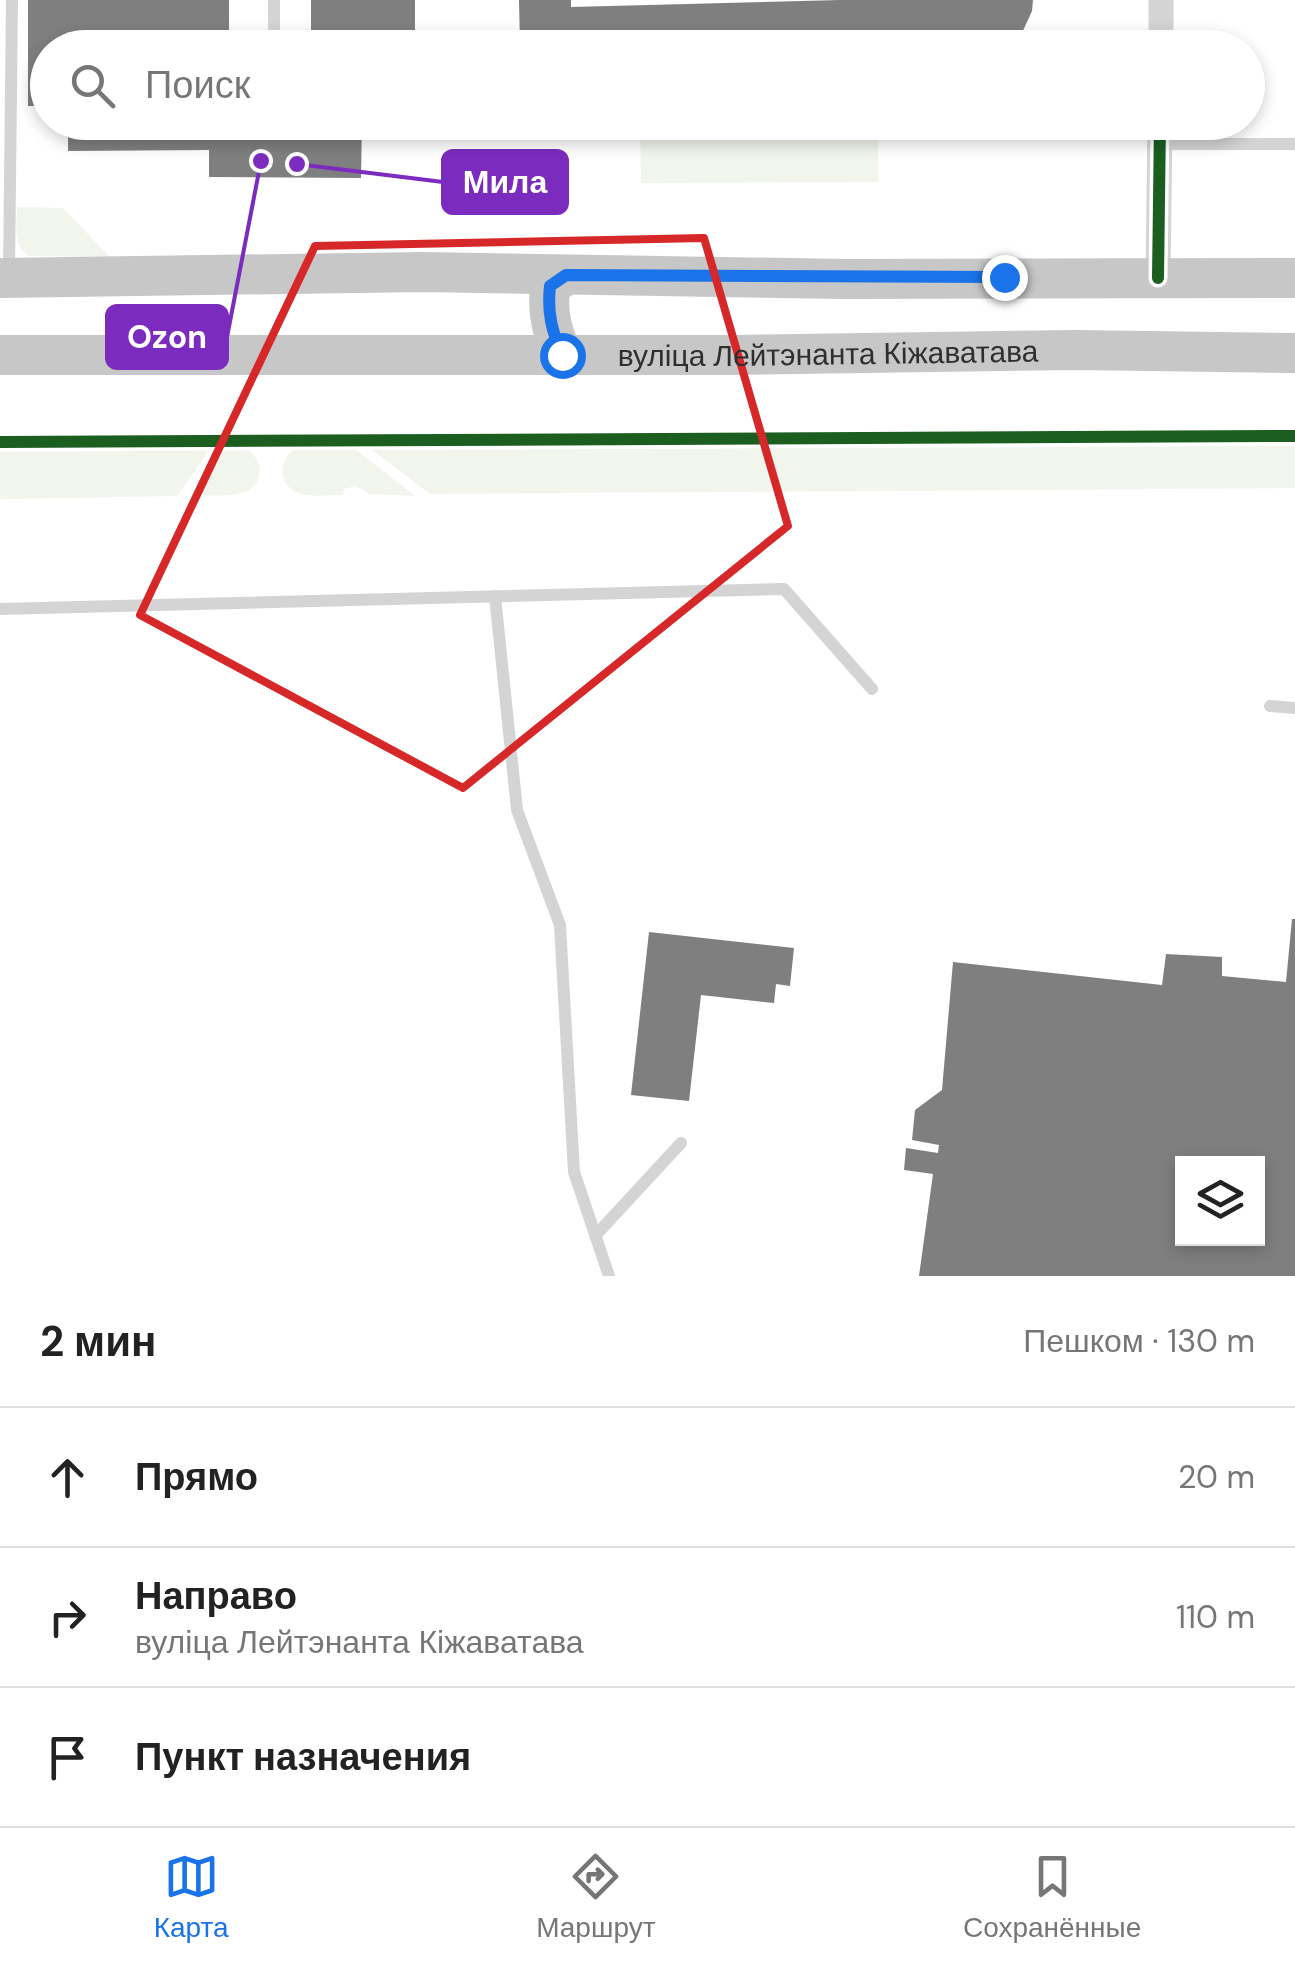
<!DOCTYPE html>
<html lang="ru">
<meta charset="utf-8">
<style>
:root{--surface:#fff;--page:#f6f6f6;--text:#222;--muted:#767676;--line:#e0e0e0;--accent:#1a73e8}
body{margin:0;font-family:"DM Sans",sans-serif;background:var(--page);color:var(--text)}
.controls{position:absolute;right:30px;bottom:30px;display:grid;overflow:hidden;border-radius:0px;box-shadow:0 5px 15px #0003}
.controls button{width:90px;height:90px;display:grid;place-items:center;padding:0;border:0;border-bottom:2px solid var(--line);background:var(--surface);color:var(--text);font:50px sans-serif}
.stop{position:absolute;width:30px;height:30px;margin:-22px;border:8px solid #1a73e8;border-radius:50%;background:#fff}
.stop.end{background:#1a73e8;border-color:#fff;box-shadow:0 2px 10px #0008}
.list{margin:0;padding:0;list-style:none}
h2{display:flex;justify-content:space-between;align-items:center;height:130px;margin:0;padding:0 40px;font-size:42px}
h2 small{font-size:32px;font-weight:400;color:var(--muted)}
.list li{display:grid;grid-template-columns:65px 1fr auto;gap:30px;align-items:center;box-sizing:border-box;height:140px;padding:0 40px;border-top:2px solid var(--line)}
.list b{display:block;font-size:38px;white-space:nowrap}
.list p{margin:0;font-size:32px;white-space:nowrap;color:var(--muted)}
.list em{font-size:32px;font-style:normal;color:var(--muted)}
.icon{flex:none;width:55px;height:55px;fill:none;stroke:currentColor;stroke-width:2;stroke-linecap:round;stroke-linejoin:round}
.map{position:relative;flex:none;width:1295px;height:1276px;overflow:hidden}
.search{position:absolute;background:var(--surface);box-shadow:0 5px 15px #0003;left:30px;right:30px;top:30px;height:110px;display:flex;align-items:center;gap:25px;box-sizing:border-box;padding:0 35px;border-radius:55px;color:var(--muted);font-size:38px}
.sheet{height:550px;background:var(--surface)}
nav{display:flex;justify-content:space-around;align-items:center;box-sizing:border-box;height:140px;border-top:2px solid var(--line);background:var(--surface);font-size:28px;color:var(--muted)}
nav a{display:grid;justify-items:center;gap:5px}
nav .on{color:var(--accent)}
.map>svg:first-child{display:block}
.green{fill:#f1f5ec}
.building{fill:#7f7f7f;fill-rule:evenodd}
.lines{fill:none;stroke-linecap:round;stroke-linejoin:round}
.lane{stroke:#d4d4d4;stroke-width:12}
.street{stroke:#d4d4d4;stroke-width:25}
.primary{stroke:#c7c7c7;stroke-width:40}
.cycleway-casing{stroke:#fff;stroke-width:19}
.cycleway{stroke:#1b5e20;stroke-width:12}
.route{stroke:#1a73e8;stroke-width:12}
.marked{fill:none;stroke:#d62828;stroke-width:8;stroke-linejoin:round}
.labels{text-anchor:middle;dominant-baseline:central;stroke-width:10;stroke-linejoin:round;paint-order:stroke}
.street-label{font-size:30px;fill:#2f2f2f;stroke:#fff}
.leader{fill:none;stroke:#7b2cbf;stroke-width:4}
.callout-dot{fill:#7b2cbf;stroke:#fff;stroke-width:4}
.callout{fill:#7b2cbf;stroke:#7b2cbf;stroke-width:4}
.callout-label{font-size:32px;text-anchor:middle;font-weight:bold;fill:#fff}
</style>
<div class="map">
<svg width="1295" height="1276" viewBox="0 0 1295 1276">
<rect width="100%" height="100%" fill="#fff"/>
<g class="green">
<polygon points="878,128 878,182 641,183 640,129"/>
<path d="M17,207L63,208L110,257L29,256C12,246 17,224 17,207Z"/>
<polygon points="1295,446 1295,488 430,494 372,450"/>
<path d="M248,449C265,463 264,487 241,493C226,497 206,495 191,495L220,450Z"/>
<path d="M294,449L356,450L415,496L369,494L356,486L344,489L343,495C330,495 312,497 301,494C277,486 278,462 294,449Z"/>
<polygon points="209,450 177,496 0,499 0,450"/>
</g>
<g class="building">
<polygon points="28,0 229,0 229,48 48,48 48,106 28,106"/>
<rect x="311" y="0" width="104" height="48"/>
<polygon points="519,0 571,0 571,7 840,0 1033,0 1032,11 1015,48 520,48"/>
<polygon points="68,122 362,122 361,178 209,177 209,150 68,151"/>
<path d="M1292,919H1295V1276H919L933,1174L904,1170L906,1148L938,1153L939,1145L912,1140L915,1110L942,1090L953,962L1162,985L1166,954L1222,957V976L1286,982ZM1182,1164H1258V1238H1182Z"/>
<polygon points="649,932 794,948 790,986 776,984 774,1003 701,995 689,1101 631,1095"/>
</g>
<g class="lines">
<g class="lane">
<polyline points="274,28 274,0"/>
<polyline points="1160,144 1295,144"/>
<polyline points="9,272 12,0"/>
<polyline points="495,596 517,810 560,925 574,1172 609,1276"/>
<polyline points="0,609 784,589 872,689"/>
<polyline points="1270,706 1295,708"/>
<polyline points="595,1236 681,1143"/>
</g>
<g class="street">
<polyline points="1161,48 1161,0"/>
<polyline points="1158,278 1160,122"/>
</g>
<g class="primary">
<polyline points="0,278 423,272 845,279 1295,278"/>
<path id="s1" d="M0,355H732L1076,350L1295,353"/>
<path d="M562,355C552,331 547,313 550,286L566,275"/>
</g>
<g class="cycleway-casing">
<g id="cycleway">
<polyline points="1158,278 1160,122"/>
<polyline points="0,442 1295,436"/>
</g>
</g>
<use href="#cycleway" class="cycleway"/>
</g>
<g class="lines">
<path class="route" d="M562,355C552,331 547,313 550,286L566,275L1004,277"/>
</g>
<path class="marked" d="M704,238L788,526L463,788L140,615L315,246Z"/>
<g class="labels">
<g class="street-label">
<text stroke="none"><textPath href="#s1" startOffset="828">вуліца Лейтэнанта Кіжаватава</textPath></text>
</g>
</g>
<path class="leader" d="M297 164L443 182M261 161L227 337"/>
<g class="callout-dot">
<circle cx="297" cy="164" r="10"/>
<circle cx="261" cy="161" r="10"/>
</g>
<g class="callout">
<rect x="443" y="151" width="124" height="62" rx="10"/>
<rect x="107" y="306" width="120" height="62" rx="10"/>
</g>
<g class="callout-label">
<text x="505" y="193">Мила</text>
<text x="167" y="348">Ozon</text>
</g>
</svg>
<div class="controls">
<button><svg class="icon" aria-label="layers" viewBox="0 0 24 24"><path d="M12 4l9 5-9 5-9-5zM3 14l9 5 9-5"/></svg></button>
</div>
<div class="stop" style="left:562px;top:355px"></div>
<div class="stop end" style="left:1004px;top:277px"></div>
<div class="search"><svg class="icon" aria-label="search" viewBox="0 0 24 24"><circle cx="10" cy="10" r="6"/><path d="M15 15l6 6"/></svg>Поиск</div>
</div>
<section class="sheet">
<h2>2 мин<small>Пешком · 130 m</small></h2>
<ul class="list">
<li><svg class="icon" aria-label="ahead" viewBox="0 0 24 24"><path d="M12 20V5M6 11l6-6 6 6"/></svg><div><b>Прямо</b></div><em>20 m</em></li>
<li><svg class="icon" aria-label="right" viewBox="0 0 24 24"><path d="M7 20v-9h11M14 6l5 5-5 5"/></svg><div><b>Направо</b><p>вуліца Лейтэнанта Кіжаватава</p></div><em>110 m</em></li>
<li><svg class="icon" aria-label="arrive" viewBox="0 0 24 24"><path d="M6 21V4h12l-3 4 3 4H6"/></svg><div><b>Пункт назначения</b></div></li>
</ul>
</section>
<nav>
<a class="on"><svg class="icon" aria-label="map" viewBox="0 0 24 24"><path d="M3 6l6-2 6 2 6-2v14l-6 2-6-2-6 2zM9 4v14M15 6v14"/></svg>Карта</a>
<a><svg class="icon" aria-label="directions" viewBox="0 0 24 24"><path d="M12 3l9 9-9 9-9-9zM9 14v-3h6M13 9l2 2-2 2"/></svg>Маршрут</a>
<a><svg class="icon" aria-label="saved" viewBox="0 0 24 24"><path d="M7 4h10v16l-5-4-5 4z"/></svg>Сохранённые</a>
</nav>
